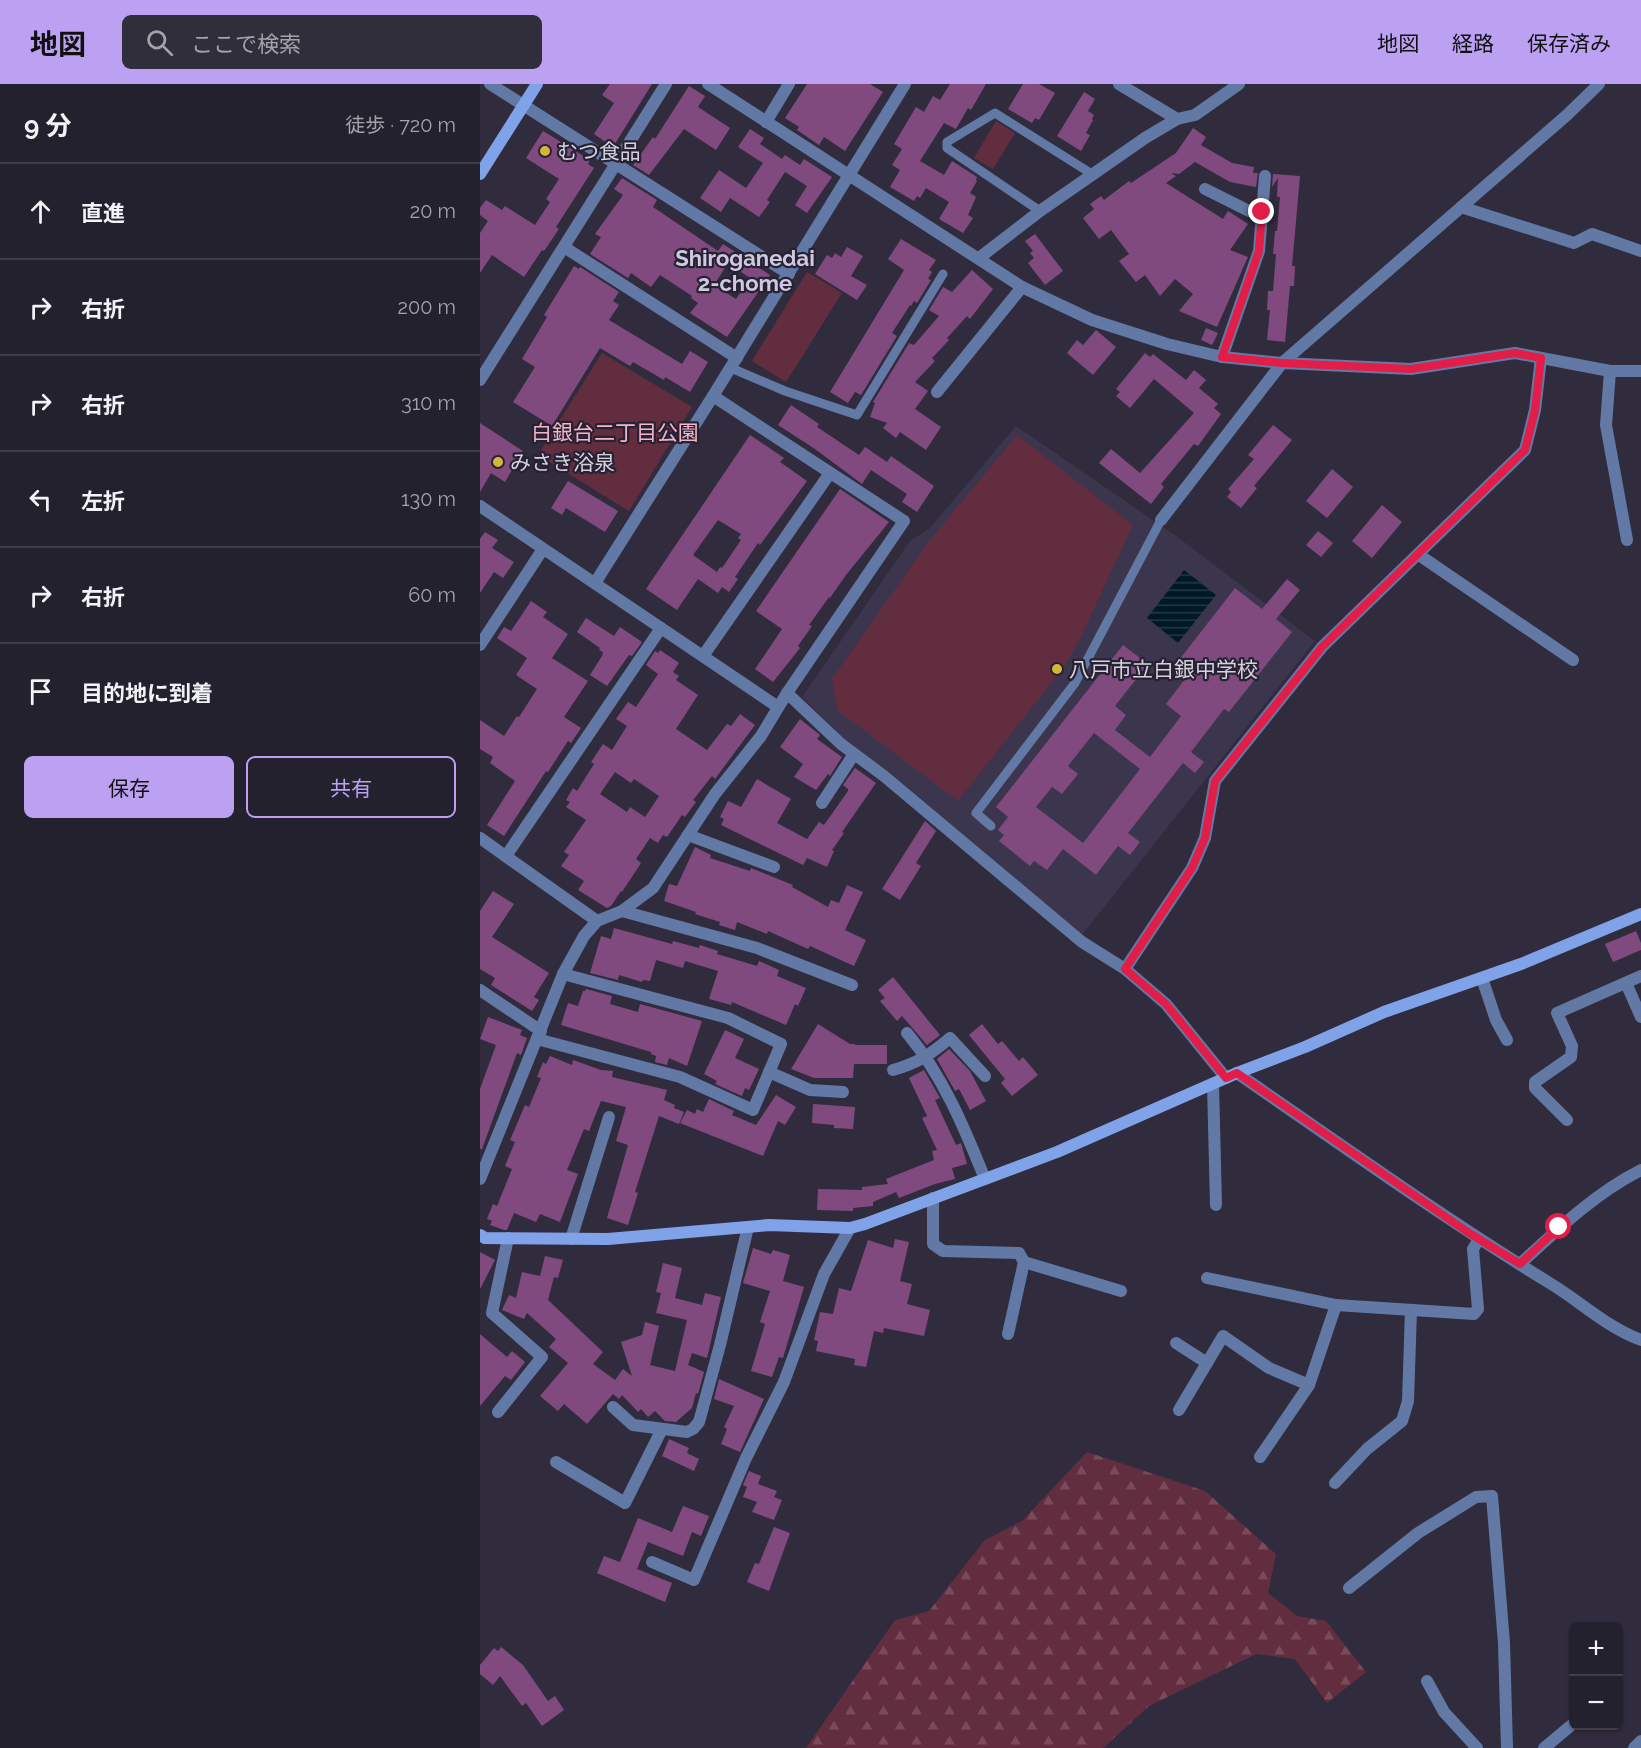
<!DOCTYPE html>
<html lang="ja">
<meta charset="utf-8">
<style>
:root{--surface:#24212e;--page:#302e3a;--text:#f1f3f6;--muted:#a3a3aa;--line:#413e4a;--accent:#bca0f2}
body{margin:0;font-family:Raleway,"Noto Sans JP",sans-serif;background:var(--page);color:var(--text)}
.controls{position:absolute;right:18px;bottom:18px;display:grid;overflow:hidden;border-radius:9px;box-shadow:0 2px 4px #0004}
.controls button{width:54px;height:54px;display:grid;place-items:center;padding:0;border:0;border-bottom:2px solid var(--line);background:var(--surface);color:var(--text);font:30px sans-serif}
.stop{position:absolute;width:18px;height:18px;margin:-14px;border:4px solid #e11d48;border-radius:50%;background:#fff}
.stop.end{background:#e11d48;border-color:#fff;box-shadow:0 2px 6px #0008}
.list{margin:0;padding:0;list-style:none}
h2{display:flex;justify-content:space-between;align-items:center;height:78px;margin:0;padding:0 24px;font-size:26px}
h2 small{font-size:20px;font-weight:400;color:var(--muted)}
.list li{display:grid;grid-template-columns:39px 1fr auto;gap:18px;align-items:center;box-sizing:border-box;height:96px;padding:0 24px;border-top:2px solid var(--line)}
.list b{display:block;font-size:22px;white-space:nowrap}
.list em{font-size:20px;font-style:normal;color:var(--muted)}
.actions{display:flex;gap:12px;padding:18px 24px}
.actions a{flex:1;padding:14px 0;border:2px solid var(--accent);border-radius:9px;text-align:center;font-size:21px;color:var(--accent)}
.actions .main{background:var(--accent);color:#111}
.icon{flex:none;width:33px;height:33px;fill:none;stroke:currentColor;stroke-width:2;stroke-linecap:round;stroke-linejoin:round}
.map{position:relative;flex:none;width:1161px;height:1664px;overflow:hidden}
header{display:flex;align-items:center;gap:36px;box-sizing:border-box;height:84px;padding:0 30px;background:var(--accent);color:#111}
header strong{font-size:28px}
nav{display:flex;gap:33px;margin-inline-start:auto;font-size:21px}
.search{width:420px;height:54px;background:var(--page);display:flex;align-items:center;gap:15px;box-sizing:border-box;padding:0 21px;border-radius:9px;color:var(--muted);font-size:22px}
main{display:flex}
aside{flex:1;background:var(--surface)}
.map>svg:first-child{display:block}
.built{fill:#3b354d}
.green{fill:#632d40}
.forest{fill:url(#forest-firs)}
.water{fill:url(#water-rules)}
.building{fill:#804a7f;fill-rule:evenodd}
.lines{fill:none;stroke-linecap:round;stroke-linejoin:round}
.lane{stroke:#6379a5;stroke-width:9}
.street{stroke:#6379a5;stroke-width:12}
.secondary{stroke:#80a2e8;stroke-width:12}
.route{stroke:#e11d48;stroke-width:8}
.poi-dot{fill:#d5b535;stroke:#272233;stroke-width:2}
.labels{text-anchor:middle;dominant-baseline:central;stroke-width:4.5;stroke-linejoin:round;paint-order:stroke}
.poi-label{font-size:21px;fill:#d5d2de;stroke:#272233;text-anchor:start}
.park-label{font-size:21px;fill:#f5b4c7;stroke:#272233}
.neighbourhood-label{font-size:22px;font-weight:bold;fill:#cec9e0;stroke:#272233}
</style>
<header>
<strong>地図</strong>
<div class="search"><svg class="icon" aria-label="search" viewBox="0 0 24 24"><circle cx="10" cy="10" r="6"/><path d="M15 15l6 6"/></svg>ここで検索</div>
<nav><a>地図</a><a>経路</a><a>保存済み</a></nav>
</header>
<main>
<aside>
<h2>9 分<small>徒歩 · 720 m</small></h2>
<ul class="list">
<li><svg class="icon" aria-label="ahead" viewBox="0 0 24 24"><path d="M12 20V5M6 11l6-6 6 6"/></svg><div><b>直進</b></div><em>20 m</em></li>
<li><svg class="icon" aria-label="right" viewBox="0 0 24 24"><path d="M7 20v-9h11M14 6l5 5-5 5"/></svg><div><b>右折</b></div><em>200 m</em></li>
<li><svg class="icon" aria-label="right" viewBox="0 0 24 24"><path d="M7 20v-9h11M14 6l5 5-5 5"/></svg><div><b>右折</b></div><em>310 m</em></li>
<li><svg class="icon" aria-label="left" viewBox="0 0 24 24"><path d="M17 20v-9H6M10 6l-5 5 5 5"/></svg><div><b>左折</b></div><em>130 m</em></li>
<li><svg class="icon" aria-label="right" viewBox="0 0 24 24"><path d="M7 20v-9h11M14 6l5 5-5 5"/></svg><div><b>右折</b></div><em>60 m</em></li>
<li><svg class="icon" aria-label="arrive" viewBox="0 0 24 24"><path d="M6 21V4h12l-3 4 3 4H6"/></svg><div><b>目的地に到着</b></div></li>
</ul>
<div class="actions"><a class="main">保存</a><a>共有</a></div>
</aside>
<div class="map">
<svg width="1161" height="1664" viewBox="0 0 1161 1664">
<defs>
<pattern id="forest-firs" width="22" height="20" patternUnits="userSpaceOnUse" patternTransform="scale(1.5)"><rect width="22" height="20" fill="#632d40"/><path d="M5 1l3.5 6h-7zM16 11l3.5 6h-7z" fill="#784b5b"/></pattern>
<pattern id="water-rules" width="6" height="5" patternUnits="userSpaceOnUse" patternTransform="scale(1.5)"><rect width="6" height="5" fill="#001926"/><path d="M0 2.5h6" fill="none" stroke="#243a45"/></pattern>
</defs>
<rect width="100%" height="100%" fill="#302c3e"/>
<polygon class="built" points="536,342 696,452 835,557 602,851 407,686 366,657 322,613 430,457 450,444"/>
<g class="green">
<polygon points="516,37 535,49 513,85 494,74"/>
<polygon points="327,188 362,209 306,298 272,277"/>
<polygon points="122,269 212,323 149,427 58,371"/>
<polygon points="537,351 653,441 599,557 583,584 478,717 357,626 352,595 446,461"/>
</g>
<polygon class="forest" points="607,1368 725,1407 796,1470 788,1509 817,1532 846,1537 886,1588 847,1619 815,1575 776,1570 669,1622 623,1664 326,1664 415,1536 449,1527 505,1456 542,1437"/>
<polygon class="water" points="704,486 736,511 698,559 667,534"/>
<g class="building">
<polygon points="130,0 172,0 133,63 114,50 134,19 122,11"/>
<polygon points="327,0 390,0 403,8 365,67 344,53 339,61 317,46 319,43 305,34"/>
<polygon points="470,0 506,0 491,26 488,24 476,45 464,39 440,77 464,91 472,77 497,93 496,96 497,97 490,109 496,113 488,131 493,134 483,149 459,135 469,118 446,104 440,114 437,112 434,117 410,103 420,86 412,81 422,65 414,60 436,23 444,28 453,12 460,16"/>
<polygon points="543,0 559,0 575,9 559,36 555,34 552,39 528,25"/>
<polygon points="209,2 225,12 218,23 250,44 236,66 204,45 169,91 153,81 173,53 175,55"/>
<polygon points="604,8 615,15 608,27 614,31 612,35 613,36 606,49 610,51 601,67 577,52"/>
<polygon points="713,44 726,53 721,61 752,79 774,83 773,89 778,89 776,103 750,98 715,78 699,90 691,89 696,92 686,99 743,135 748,127 768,140 750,166 768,173 737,243 699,227 713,210 695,195 680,212 665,191 656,198 639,177 649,170 631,146 619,155 603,134 614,125 610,120 621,112 624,116 649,97 651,99 696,69"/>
<polygon points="270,45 284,54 280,60 302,75 305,71 320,81 324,75 352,93 327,129 315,121 327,102 305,88 287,116 290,118 279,133 250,114 241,128 220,114 239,86 266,104 283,79 258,63"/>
<polygon points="63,47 110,76 108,80 114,84 76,143 79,145 64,167 62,166 44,193 12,171 0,189 0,149 8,137 0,131 0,124 6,116 22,126 25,122 55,141 70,118 66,115 79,95 46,74"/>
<polygon points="793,90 820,92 812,182 815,182 814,202 810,202 805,258 787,256 790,226 787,226 788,207 793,207 796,170 793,170 795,147 797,147 800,113 797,113 798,94 792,103"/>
<path d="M142,94L177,116L173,123L238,167L243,160L290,191L247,253L210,229L218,219L211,214L212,212L180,191L171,203L151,189L148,194L110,170L121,153L115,150L143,111L134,105ZM248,179L270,194L256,215L234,201Z"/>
<polygon points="555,150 583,187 565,201 548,179 554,174 550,169 553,167 545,157"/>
<polygon points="421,155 456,176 449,186 452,188 448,195 451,196 437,219 434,217 431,222 430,221 412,249 417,252 381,311 375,308 368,319 350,308 424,186 408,175"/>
<polygon points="367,163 383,172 371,192 387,201 377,216 335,190 347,171 352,174 355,169 361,173"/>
<polygon points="94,182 99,185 100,183 139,208 133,217 139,221 129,236 202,280 210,267 228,278 210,308 185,293 184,296 153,278 150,282 120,264 72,342 33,318 55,283 42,275 67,233 64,231"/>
<polygon points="492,186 513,205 490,235 487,232 467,254 469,256 452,274 455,277 435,298 448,307 435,325 461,343 446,366 420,348 416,354 403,344 407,339 390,333 395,319 393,318 429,259 434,261 459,232 449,226 463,203 472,208"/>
<polygon points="726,244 738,249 732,261 721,256"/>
<polygon points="616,246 636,263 613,291 587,269 597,256 603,261"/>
<polygon points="665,269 670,273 673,270 706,296 714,286 726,296 719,304 738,320 734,324 741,330 718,362 714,360 681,400 684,403 671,420 619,379 631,365 660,389 714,329 674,295 650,324 636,312 640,308 636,305"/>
<polygon points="311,321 339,340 337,343 379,371 385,363 407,378 411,372 454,402 437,428 422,418 427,410 391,386 382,400 335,365 298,341"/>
<polygon points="0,339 43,367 25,398 11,389 0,408"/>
<polygon points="793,341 812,356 774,402 777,404 761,424 747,413 751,408 748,405 774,375 768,371"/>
<path d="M270,351L304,374L300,378L327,397L280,461L278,459L255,493L258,495L249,508L242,503L238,509L218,495L197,526L166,505ZM238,436L261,450L258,454L261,456L242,484L240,483L237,488L213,471Z"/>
<polygon points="852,385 873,403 847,434 826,417"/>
<polygon points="88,397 138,427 125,448 86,424 82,431 71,424"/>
<polygon points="360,405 409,438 366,491 350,514 349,513 329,541 332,542 318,562 320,564 293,598 275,585 302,545 276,527"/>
<polygon points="902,421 922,438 892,474 872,457"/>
<polygon points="838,447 853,459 841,473 826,461"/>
<polygon points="5,448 18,456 12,464 34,478 23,494 14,488 0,509 0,455"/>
<path d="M807,495L820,506L796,535L812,548L749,628L744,625L711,668L724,678L715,689L703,679L648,749L660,758L650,771L638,762L616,791L583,765L567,786L554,777L550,782L519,757L524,751L518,746L528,733L516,723L643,561L668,580L635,622L646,631L635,646L670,673L701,632L686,620L705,595L692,585L755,504L782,525ZM614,649L660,685L603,759L556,723L572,703L582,710L598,690L588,682Z"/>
<polygon points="51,517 67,528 63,533 88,550 72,574 108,597 84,633 101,644 91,659 88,657 68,688 66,687 24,752 7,741 35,697 10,679 13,673 0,665 0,636 24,652 37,632 39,633 57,605 36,591 47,574 17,554 24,543 31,547"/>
<polygon points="106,534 134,552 140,543 162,558 152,572 149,571 127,602 110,591 122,572 123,568 119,566 120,564 97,548"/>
<path d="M180,566L199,579L193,588L199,592L196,596L218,611L196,645L227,666L247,640L251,642L260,630L275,641L235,695L232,692L213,716L216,718L205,733L202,731L187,753L183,751L178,759L170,754L156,775L161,779L142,808L141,807L131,822L127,824L98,806L104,797L81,782L89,771L84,768L106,736L86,723L90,718L86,716L93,704L97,707L114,680L111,678L123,660L132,666L147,642L136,635L148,618L156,623L178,590L166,581L175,567L178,569ZM135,688L151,699L154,695L179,712L165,733L150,723L147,728L120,710Z"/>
<polygon points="320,635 340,651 337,655 362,673 350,692 348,690 336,706 314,693 323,680 300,663"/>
<polygon points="375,684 396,699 362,748 364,749 352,766 354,767 347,783 327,774 323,781 241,741 244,735 240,733 248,717 261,723 277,695 311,715 297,739 327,755 339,738 344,741 368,707 368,705 363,701"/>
<polygon points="445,737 456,747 436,779 441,782 420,816 402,805"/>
<polygon points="215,763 231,771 230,774 270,787 271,784 313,801 312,803 348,823 351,816 359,819 367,801 383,808 365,846 386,856 374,882 330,862 328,865 288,847 287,850 257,838 255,846 239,841 240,838 215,830 216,828 184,817 189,800 197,802"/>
<polygon points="13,807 34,820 12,853 69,889 54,913 59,916 52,927 11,901 15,894 0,885 0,827"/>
<polygon points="134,844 192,860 193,857 219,864 220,861 238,867 237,870 277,882 279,877 299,886 297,892 326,904 318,922 315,920 306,941 252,918 251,921 229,915 238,887 205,877 203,884 176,876 170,897 163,896 162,898 139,891 138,896 110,889 121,852 131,855"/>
<polygon points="1156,847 1161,859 1161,866 1133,878 1125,860"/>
<polygon points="413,893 460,951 447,961 422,932 417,937 400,917 405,914 398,906"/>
<polygon points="106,905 132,912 130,920 158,928 160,920 222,937 207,982 189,974 187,981 175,978 176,972 171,970 171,968 81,941 88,919 98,922 103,907 105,907"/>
<polygon points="8,933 42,946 40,951 47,954 41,971 37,969 2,1065 0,1065 0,1005 16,961 0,955"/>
<polygon points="338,940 370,960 375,960 375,961 407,961 407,980 374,980 373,994 334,994 311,985"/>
<polygon points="502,940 518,960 522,957 539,977 543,973 558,991 532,1012 521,999 525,995 489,951"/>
<polygon points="245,946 264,955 255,974 279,985 269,1006 265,1004 262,1012 235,1000 237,997 224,990"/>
<polygon points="469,965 490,987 506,1017 490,1026 479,1005 475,1007 457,975"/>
<polygon points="70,972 92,981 93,976 121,986 133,987 132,993 187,1006 184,1016 195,1021 194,1024 204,1028 199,1040 179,1032 155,1108 158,1109 148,1141 127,1134 148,1061 136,1057 146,1023 121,1017 109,1047 104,1045 87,1086 98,1090 80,1138 60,1130 56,1138 34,1129 27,1146 24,1146 10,1141 12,1137 7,1135 13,1120 17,1122 32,1085 25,1082 35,1058 30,1056 45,1021 49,1023 61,994 57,993 63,978 66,980"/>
<polygon points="444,986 460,1014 455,1016 476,1061 481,1059 487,1080 472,1084 475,1095 455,1100 419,1114 416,1108 393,1118 393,1122 373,1124 373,1127 337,1126 338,1105 382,1106 382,1103 408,1100 406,1095 454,1076 452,1067 457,1066 442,1034 447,1032 429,994"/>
<polygon points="296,1011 316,1023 305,1041 298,1037 283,1072 200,1039 207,1026 215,1030 217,1025 223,1028 229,1015 254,1027 252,1031 276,1041"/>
<polygon points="333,1020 375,1023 373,1045 354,1044 354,1041 332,1039"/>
<polygon points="415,1155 429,1158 420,1197 432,1200 427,1220 450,1226 444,1252 404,1244 403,1249 394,1247 386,1283 374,1281 375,1275 336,1267 338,1257 334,1256 340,1228 353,1230 359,1204 371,1207 388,1156 413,1164"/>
<polygon points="273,1164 291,1170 293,1166 310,1171 303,1197 324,1203 303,1274 299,1273 292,1293 271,1287 285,1240 280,1238 290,1207 263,1199"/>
<polygon points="0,1168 15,1176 0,1205"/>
<polygon points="65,1172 83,1176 78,1194 74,1193 68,1216 123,1268 113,1280 135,1296 143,1285 152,1292 141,1258 162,1251 165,1238 179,1242 170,1281 195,1287 207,1236 176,1229 181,1209 176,1208 183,1179 202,1184 195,1214 222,1221 225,1209 241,1213 227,1274 212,1269 208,1281 224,1288 218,1310 216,1309 212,1324 196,1338 185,1337 175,1327 168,1333 161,1325 158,1328 142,1311 139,1315 133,1310 107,1340 84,1320 78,1327 60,1312 88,1279 69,1263 76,1255 47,1229 44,1235 22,1226 29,1211 36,1214 42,1188 60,1192"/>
<polygon points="0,1250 27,1273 32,1267 45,1278 31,1296 25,1292 0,1322"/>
<polygon points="239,1295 284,1315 260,1368 241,1360 247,1345 244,1343 254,1322 234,1315"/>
<polygon points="189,1355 209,1364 207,1369 219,1375 214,1387 182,1372"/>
<polygon points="269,1387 281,1392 278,1400 297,1407 294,1413 302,1416 294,1436 272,1428 277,1418 263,1413 267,1403 263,1401"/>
<polygon points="203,1422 229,1432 221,1452 212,1448 203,1472 168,1458 157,1485 192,1499 185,1518 117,1489 124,1472 140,1478 158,1434 192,1448"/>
<polygon points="294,1443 310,1449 289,1507 267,1498 275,1479 279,1480"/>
<polygon points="21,1563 43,1581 68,1617 75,1612 84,1626 62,1642 46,1619 42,1622 20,1592 13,1601 0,1590 0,1581 14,1564 18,1567"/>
</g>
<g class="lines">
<g class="lane">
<polyline points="560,127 467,64 467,58 515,29 612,90"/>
<polyline points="251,284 305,307 377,331 463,190"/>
<polyline points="511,742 496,729 595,599 681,436"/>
</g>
<g class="street">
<polyline points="10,0 309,190"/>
<polyline points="228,0 542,203 612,236 687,260 742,273 802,279 931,285 1035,269 1130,287 1161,287"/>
<polyline points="639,0 697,35"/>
<polyline points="286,38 309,0"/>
<polyline points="725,105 769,127 782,128"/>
<polyline points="981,123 1094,159 1112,150 1161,167"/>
<polyline points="84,163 257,274"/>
<polyline points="499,174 560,127 665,54 697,35 715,31 759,0"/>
<polyline points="742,273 779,167 785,92"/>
<polyline points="1130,287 1126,341 1147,456"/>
<polyline points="0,296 186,0"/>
<polyline points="457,308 542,203"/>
<polyline points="0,422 298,623"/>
<polyline points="681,436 802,279 1087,31 1119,0"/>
<polyline points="939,471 1093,576"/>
<polyline points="115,499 233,312 425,0"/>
<polyline points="0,561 63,465"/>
<polyline points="223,572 350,389"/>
<polyline points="307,609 361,660 404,692 602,858 645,885 686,920 746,994"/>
<polyline points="342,719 374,670"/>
<polyline points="208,751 294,783"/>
<polyline points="0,754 117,837"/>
<polyline points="26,772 181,544"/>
<polyline points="142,827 277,864 372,901"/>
<polyline points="645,885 712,784 725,754 735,697 842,563 1045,366 1055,326 1061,274"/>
<polyline points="1002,894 1016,936 1027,956"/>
<polyline points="1146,899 1161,933"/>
<polyline points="0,906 61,947"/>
<path d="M427,949C463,992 484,1043 505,1095"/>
<polyline points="57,955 200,993 273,1026 301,960 248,934 83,890"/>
<path d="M413,986C438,979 451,970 470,954L505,992"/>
<polyline points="289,988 330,1006 363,1008"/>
<path d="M757,989C860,1060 962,1133 1068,1198C1100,1217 1126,1243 1161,1256"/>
<polyline points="733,1000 736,1121"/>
<polyline points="1087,1036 1055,1004 1055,998 1091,973 1092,962 1077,929 1161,892"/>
<polyline points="0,1095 83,890 104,852 117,837 142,827 173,804 235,710 281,652 307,609 424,437 233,312"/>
<polyline points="453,1114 453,1160 463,1167 539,1169 544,1178 528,1250"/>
<polyline points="91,1155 129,1033"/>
<polyline points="544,1178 641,1207"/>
<path d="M1040,1180C1077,1146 1115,1109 1161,1086"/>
<polyline points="727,1194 856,1221 994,1230 998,1225 993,1165 999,1155"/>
<polyline points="696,1259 727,1279"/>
<polyline points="133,1323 153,1341 207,1348 213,1345 219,1338 240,1261 268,1143"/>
<polyline points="699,1326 743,1252 789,1284 829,1301 856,1221"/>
<polyline points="18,1328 62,1273 12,1229 28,1154"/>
<polyline points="780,1373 829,1301"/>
<polyline points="76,1378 145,1419 182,1345"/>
<polyline points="855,1399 887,1365 922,1337 928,1317 931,1226"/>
<polyline points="172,1478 214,1496 266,1374 304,1298 344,1190 370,1144"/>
<polyline points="869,1504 938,1449 996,1413 1012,1412 1024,1559 1027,1664"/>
<polyline points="947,1597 964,1628 997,1664"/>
<polyline points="1064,1664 1094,1639"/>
<polyline points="1154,1664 1161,1657"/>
</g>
<g class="secondary">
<polyline points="0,90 57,0"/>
<polyline points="0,1151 5,1154 128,1155 289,1141 370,1144 385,1140 577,1068 757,989 825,963 904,928 1041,880 1161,830"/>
</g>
</g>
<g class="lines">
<polyline class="route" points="782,128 779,167 742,273 802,279 931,285 1035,269 1061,274 1055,326 1045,366 842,563 735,697 725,754 712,784 645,885 686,920 746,994 757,989 989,1149 1040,1180 1079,1143"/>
</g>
<g class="poi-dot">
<circle cx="65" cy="67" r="6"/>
<circle cx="18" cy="378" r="6"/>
<circle cx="577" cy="585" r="6"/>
</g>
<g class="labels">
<g class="poi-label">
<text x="77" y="67">むつ食品</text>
<text x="30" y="378">みさき浴泉</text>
<text x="589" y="585">八戸市立白銀中学校</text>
</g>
<g class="park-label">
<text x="135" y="348">白銀台二丁目公園</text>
</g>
<g class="neighbourhood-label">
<text x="265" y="174">Shiroganedai<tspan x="265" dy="25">2-chome</tspan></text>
</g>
</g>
</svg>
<div class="controls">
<button>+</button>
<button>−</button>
</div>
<div class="stop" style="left:1079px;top:1143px"></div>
<div class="stop end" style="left:782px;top:128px"></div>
</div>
</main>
